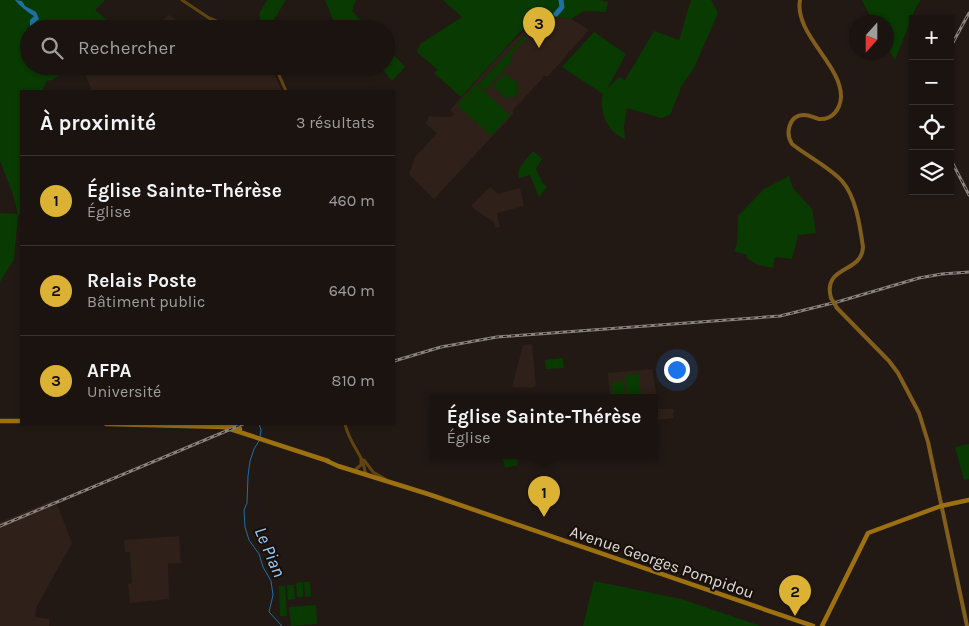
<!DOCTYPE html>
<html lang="fr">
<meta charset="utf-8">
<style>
:root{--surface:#1a1310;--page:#231c19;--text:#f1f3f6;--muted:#9f9e9f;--line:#383230;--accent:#dbb233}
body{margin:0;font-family:Karla,sans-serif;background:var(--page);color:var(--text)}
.controls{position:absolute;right:15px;top:15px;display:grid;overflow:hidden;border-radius:0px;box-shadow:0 1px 4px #0004}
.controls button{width:45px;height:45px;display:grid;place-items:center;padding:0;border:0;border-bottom:1px solid var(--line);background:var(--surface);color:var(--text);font:25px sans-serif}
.compass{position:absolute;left:849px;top:15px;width:45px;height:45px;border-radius:50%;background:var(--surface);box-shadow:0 1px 4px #0004;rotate:201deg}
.you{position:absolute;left:676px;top:369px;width:18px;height:18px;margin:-12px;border:4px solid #fff;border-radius:50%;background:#1a73e8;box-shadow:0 0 0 8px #1a73e833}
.badge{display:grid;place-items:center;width:32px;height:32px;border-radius:50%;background:var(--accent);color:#111;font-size:16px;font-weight:700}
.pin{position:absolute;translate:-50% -41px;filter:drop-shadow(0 1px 2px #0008)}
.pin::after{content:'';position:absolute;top:26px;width:18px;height:15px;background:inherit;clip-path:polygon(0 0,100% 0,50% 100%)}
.popup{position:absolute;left:430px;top:394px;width:228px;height:65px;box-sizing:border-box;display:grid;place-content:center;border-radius:0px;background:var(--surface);filter:drop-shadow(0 1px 4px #0005);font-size:16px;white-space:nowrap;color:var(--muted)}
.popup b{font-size:19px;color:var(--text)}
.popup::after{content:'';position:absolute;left:50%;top:100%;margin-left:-10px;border:10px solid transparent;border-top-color:var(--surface)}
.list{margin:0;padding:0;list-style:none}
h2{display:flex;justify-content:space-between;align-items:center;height:65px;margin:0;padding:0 20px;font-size:21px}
h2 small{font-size:16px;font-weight:400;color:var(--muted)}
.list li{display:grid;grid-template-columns:32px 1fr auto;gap:15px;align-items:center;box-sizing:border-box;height:90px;padding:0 20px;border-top:1px solid var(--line)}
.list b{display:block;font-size:19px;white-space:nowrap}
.list p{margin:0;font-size:16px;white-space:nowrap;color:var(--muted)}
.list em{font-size:16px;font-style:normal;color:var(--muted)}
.icon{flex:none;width:28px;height:28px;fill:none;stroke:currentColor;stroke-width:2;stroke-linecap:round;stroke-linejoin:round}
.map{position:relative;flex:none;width:969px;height:626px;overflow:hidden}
.search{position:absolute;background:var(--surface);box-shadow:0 1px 4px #0004;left:20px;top:20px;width:375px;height:55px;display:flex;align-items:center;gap:12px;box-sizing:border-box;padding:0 18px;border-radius:28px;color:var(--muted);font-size:19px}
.panel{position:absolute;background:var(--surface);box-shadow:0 1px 4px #0004;left:20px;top:90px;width:375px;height:335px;border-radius:0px}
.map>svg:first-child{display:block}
.built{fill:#2f2019}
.green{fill:#093a02}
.water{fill:#1e70a2}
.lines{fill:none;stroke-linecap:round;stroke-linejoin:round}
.stream{stroke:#1e70a2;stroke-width:1}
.river{stroke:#1e70a2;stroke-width:5}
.tertiary{stroke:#604510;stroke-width:3}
.secondary{stroke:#815e1c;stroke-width:4}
.primary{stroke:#9d7010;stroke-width:4.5}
.rail-casing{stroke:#8a827e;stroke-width:3}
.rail{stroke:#19100c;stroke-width:1;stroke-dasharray:4;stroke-linecap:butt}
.secondary-bridge{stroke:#815e1c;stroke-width:4}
.labels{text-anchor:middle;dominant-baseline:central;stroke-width:4.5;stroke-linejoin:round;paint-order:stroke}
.street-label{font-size:16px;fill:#e0d9d6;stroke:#19100c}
.water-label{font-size:18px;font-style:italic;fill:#95cef8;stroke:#19100c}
</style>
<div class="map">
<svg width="969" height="626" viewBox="0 0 969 626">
<rect width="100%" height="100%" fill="#221915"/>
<g class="built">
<polygon points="541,14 571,19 589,30 570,51 568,51 568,54 548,76 542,76 543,78 513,110 513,114 434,199 409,174 415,157 437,133 426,124 429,116 451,117 454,114 450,110 504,50"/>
<polygon points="169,15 191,29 151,29"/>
<polygon points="84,66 252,66 255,68 257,66 270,66 282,91 92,91 83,68"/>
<polygon points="490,187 498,194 520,188 524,206 497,213 500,227 495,228 494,222 477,211 471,206"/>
<polygon points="532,344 536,386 532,388 512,387 523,345"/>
<polygon points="652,369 659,409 674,409 673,418 657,420 656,417 654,417 654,398 610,398 608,373"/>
<polygon points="55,499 72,543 37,606 35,617 49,619 49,626 0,626 0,522"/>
<polygon points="179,536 181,563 168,564 169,599 130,603 128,584 132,583 130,552 125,552 124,540"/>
</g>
<g class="green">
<polygon points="0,0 105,0 95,10 118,29 29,29 29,66 82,66 83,68 70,75 66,70 52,80 47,81 43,87 43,91 21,91 21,214 18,215 14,259 0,282 0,213 18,214 13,194 0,161"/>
<polygon points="267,0 286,0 272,23 262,28 259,14"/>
<polygon points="325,0 356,0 352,11 369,29 337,29"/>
<polygon points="443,0 598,0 608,2 606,12 584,11 571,19 541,14 541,9 461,97 434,73 438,70 417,52 420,44 462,17"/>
<path d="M691,0H711L718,13L694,68L682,85L670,115L661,118L627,108L624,126L625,139C607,132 599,112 603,94L562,67L594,32L626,54L607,89L619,77L625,80L654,31L679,40Z"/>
<polygon points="862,0 921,0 916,7 895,60 887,47 886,22 873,22"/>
<polygon points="525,35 527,38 510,56 513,59 486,90 478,85"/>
<polygon points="386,47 405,67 392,81 380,66 386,66"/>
<polygon points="505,73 514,81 515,80 519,86 516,90 519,93 513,98 510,96 507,99 493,86"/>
<polygon points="476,84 510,115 491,136 457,105"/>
<path d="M533,151L542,159L536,169L542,182L547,187L539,197L530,175L519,178C516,167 526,160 533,151Z"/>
<polygon points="789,176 793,188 812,209 816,233 798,235 792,259 775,257 773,268 756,264 747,258 747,255 734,251 737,244 738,216 764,189"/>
<polygon points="563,358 564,368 546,369 545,360"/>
<polygon points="639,374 641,397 627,398 625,375"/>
<polygon points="623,381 625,398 613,398 612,382"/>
<polygon points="969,444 969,479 964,480 955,447"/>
<polygon points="502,456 517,456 518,465 505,468"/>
<polygon points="594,581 681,599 761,626 583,626"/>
<polygon points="303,582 303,597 297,597 296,583"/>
<polygon points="304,582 310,582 311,596 305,597"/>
<polygon points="287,585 294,585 295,599 288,600"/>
<polygon points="279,586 285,586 287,616 280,616"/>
<polygon points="316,605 317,624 291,626 289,607"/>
</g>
<path class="water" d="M15,0L22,1L25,6L36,12L39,19L33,24L32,29H30V20L34,16C27,12 20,6 15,0Z"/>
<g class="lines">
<g class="stream">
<polyline points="259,424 261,430 260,437"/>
<polyline points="259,441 254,449 250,461 248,476 247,503 244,510 245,527 249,540 259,554 263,567 271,581 273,595 269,612 282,626"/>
</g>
<polyline class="river" points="556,14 562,7 561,0"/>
<g class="tertiary">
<polyline points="182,0 209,18 235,29"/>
<polyline points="275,66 286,91"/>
<path d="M345,424C348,438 356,448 362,460C365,466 363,470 367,475"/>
<polyline points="364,460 373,472 385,479"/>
<polyline points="356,469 361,465 361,460"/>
</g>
<g class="secondary">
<path d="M800,0C794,34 842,65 841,97C840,109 833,120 819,119C814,118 810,115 804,115C789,115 785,133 792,144C807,156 829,167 842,181C856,197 860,226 863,247C862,274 822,265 831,298"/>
<polyline points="837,308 889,361 898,373 919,413 928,442 967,626"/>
</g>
<g class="primary">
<polyline points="0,421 21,421"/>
<polyline points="106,424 224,427 328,461"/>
<polyline points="225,424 240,429"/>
<polyline points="327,461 338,466 428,494 813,626"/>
<polyline points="822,626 868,533 941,506 969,500"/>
</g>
<g class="rail-casing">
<g id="rail">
<polyline points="950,48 969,13"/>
<polyline points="950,158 969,195"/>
<polyline points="394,361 441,347 497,337 780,316 837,302 919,278 942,274 969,272"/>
<polyline points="0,526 243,424"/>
</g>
</g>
<use href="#rail" class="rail"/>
<polyline class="secondary-bridge" points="831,298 837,308"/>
</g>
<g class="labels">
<g class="street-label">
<text transform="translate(662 562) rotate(19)">Avenue Georges Pompidou</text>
</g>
<g class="water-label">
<text transform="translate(270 552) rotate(67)">Le Pian</text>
</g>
</g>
</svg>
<div class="controls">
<button>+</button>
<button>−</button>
<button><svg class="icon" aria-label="locate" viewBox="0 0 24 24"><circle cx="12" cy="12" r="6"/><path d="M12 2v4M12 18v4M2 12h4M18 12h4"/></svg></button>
<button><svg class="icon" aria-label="layers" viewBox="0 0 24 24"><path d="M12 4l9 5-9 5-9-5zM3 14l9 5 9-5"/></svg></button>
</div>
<svg class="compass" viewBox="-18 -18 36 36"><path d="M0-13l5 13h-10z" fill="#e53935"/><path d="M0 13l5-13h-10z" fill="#9f9e9f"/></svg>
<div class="you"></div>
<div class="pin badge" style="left:544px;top:517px">1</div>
<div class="popup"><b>Église Sainte-Thérèse</b>Église</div>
<div class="pin badge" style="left:795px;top:616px">2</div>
<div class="pin badge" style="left:539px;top:48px">3</div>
<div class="search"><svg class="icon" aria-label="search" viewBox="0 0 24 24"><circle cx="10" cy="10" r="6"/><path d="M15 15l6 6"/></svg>Rechercher</div>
<section class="panel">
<h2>À proximité<small>3 résultats</small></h2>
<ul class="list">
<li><span class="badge">1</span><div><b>Église Sainte-Thérèse</b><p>Église</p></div><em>460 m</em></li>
<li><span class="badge">2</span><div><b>Relais Poste</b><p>Bâtiment public</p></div><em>640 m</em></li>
<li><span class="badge">3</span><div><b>AFPA</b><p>Université</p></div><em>810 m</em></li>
</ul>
</section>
</div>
